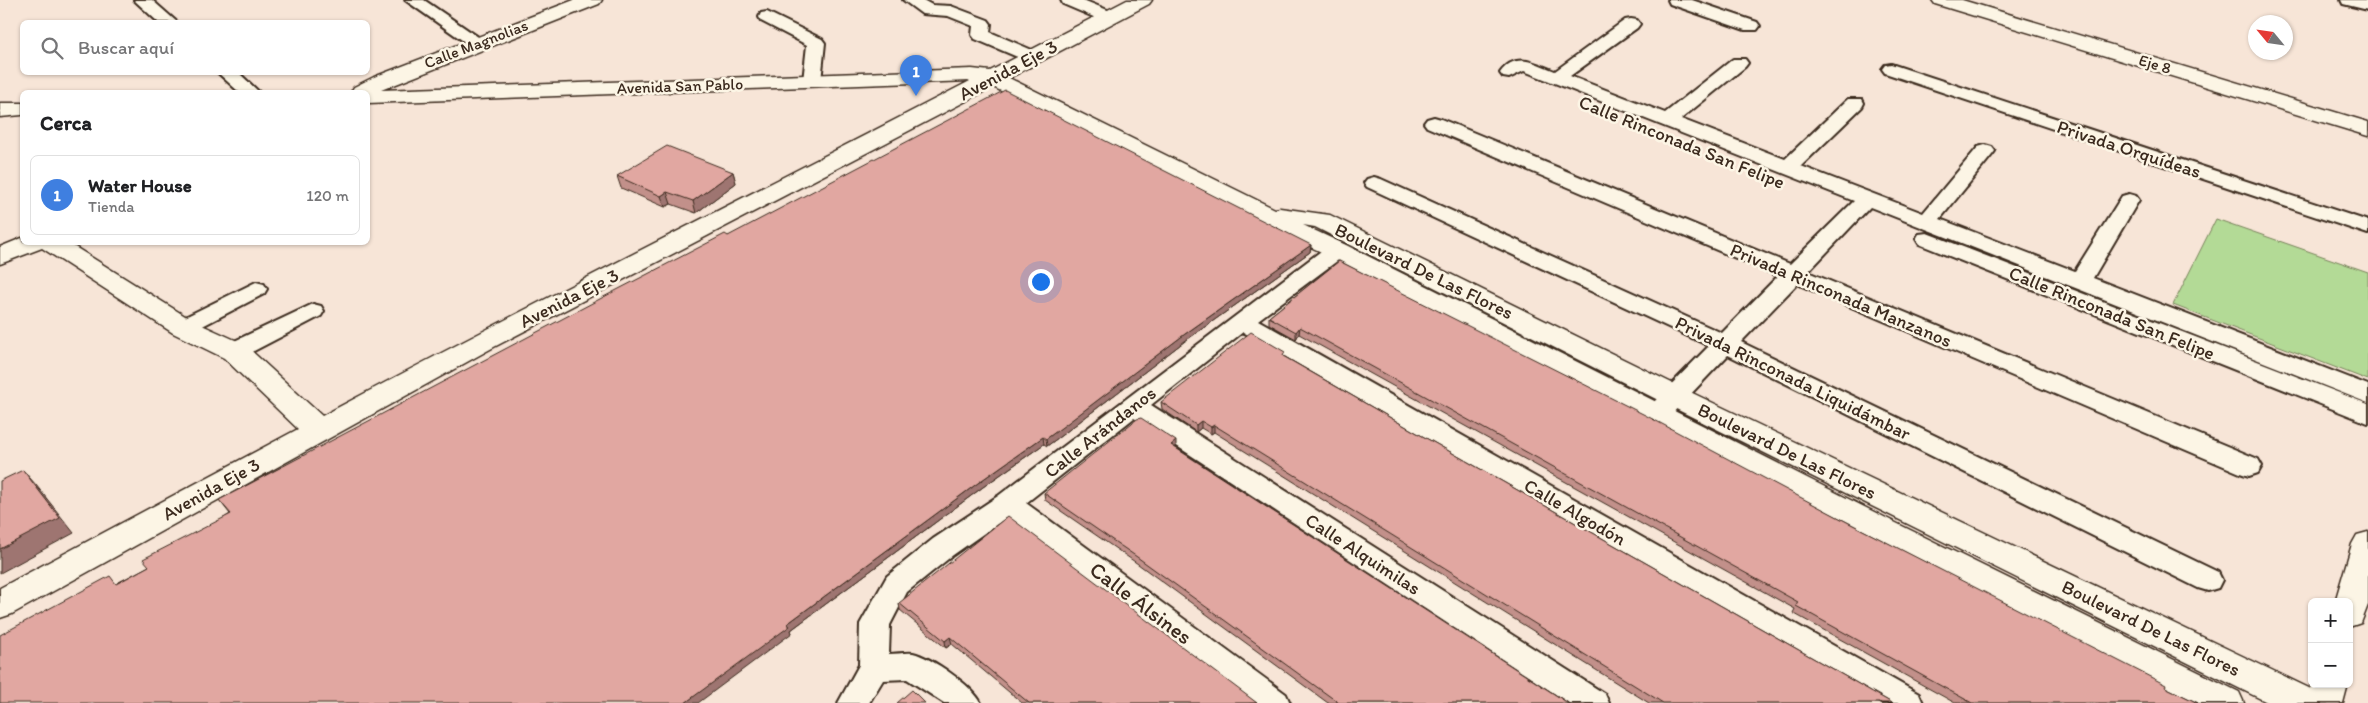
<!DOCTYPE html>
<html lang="es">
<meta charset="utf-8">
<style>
:root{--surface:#fff;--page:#f6f6f6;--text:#202124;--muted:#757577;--line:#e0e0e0;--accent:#1f6fb2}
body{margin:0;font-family:Itim,sans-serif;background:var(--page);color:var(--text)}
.controls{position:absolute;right:15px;bottom:15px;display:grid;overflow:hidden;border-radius:8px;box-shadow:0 1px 4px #0004}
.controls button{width:45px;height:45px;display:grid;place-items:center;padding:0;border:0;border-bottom:1px solid var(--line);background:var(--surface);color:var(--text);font:25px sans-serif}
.compass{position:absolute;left:2248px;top:15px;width:45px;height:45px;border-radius:50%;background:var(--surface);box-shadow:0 1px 4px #0004;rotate:299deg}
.you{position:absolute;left:1040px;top:281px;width:18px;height:18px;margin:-12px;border:4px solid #fff;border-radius:50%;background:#1a73e8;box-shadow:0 0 0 8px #1a73e833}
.badge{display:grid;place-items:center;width:32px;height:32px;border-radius:50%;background:var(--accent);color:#fff;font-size:16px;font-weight:700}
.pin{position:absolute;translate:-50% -41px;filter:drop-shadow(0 1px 2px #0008)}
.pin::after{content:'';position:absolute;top:26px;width:18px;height:15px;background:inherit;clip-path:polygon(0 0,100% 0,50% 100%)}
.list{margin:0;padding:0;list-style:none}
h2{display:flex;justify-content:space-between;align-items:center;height:65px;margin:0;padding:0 20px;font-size:21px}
h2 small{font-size:16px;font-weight:400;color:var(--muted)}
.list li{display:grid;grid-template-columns:32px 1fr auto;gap:15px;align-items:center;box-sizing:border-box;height:80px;margin:0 10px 10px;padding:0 10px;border:1px solid var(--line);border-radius:8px}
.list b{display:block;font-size:19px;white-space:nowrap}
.list p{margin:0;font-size:16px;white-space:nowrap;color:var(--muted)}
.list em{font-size:16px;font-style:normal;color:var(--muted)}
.icon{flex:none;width:28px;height:28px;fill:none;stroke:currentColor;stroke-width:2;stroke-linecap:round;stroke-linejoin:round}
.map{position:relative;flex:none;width:2368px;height:703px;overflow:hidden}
.search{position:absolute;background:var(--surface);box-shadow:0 1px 4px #0004;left:20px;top:20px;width:350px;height:55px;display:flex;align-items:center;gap:12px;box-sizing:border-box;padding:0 18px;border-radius:8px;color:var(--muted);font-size:19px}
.panel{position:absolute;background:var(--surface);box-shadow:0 1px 4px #0004;left:20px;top:90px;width:350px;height:155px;border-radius:8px}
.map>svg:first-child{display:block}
.green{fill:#b3da96;stroke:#77825a}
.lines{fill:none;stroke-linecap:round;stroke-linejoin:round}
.street-casing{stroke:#3b2a1e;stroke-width:4}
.secondary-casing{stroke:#3b2a1e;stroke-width:3}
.street{fill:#fcf5e5;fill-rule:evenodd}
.secondary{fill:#fcf5e5;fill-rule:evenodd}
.wall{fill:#c2908a;stroke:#3b2a1e}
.shaded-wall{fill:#9e7571;stroke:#3b2a1e}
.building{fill:#e1a7a1;stroke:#3b2a1e}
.labels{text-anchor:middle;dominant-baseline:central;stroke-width:5;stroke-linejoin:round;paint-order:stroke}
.far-street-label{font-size:16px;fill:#3b2a1e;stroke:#fcf5e5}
.street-label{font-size:19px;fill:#3b2a1e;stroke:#fcf5e5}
.near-street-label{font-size:22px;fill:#3b2a1e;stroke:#fcf5e5}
</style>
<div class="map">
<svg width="2368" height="703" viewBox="0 0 2368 703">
<rect width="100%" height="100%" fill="#f7e5d7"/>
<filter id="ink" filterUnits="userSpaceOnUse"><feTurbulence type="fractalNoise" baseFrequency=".02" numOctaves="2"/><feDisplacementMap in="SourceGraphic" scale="10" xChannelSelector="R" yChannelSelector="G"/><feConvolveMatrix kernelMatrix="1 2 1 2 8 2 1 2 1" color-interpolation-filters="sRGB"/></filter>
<g filter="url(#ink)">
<polygon class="green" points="2216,219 2368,272 2368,380 2173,305"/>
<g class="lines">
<g class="street-casing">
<g id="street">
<polygon points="134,0 152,0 177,22 158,22"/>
<polygon points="405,0 424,0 487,43 484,47 472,47"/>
<polygon points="903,0 923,0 932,5 951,6 988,20 991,24 990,32 1039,53 1042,57 1039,61 1027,61 975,39 972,35 973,26 948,16 922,14"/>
<polygon points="1061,0 1083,0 1115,13 1117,17 1115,21 1103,21 1063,4"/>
<polygon points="1668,0 1692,0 1757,22 1760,26 1757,30 1745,30 1670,4"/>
<polygon points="2341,0 2368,0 2368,10 2343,4"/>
<polygon points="767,12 822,39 825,43 821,81 818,85 806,85 803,81 807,45 761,21 759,17 761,13"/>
<path d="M1631,19L1637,20L1640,24L1637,28L1570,76L1665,113L1733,59H1745L1748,63L1745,67L1681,119L1785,159L1848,99H1862L1864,103L1862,107L1801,166L1923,213L1978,147L1985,145L1992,147L1995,151L1992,155L1940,219L2075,271L2122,196L2129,194L2136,196L2139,200L2093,278L2368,385V403L1870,207L1808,272L2258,459L2262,466L2258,473L2249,476L2240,473L1797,284L1741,342L2218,572L2222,580L2218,588L2208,591L2198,588L1728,355L1666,420L1657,423L1648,420L1644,414L1648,408L1709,346L1367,187L1364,183L1367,179L1374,177L1381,179L1722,333L1778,276L1427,127L1424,123L1427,119L1434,117L1441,119L1790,264L1854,201L1524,71L1509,78L1503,77L1500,73C1515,51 1535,63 1555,71L1625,20Z"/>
<polygon points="1891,64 2368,221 2368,234 1885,73 1882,69 1885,65"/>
<polygon points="217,72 238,72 259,92 239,92"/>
<polygon points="1927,233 2368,404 2368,423 1919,244 1916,239 1919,234"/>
<path d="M1337,243L1345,245L1348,250L1345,255L1258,320L1919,694L1923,703H1881L1243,332L1151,405L1605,694L1609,703H1569L1134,418L1026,503L1286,694L1290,703H1252L1007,517L953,555L907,592L890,625L889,654C897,654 906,652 913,653C931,657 974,687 981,703H944L907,679L883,680L869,703H838L859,665L860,624L887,576L933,539L998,496L1329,245Z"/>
<polygon points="256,282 264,284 267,289 264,294 191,332 183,335 175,332 171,327 175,322"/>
<polygon points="313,304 321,306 324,311 321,316 242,357 234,359 226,357 222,351 226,345"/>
</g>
</g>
<g class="secondary-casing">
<g id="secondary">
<path d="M574,0H602L599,4L381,90L972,69L990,71L1127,0H1152L1149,4L1009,78L1275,209L1280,208L1330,215L1684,389L2311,689L2312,684H2348L2343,703H2269L1664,403L1315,227L1303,225L1346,245L1892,521L2239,692L2244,703H2192L1870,539L1328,255L1280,233L1257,219L993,87L494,347L12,614L0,618V588L298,429L224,358L173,333L42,248L0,264V247L22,238V242H67L193,321L244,344L322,416C536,302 754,193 970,81L368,103V92H351L354,87L374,77Z"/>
<polygon points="1932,0 1962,0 2368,122 2368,136 1935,4"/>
<polygon points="0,103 22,103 22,115 0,117"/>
<polygon points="2368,532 2368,605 2361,623 2349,627 2349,602 2335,602 2352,544 2357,535"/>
</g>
</g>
<use href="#street" class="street"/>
<use href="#secondary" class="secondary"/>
</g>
<g class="wall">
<polygon points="733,172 736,183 696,213 671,204 665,207 621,188 617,176"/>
<polygon points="728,236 1311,245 1310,252 1185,341 1066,432 1047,446 1044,444 983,487 791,630 792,633 117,583 149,566 230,514 219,500"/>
<polygon points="1339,261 1849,523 2165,687 2198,703 1955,703 1793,613 1795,609 1299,334 1296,339 1269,324 1269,317"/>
<polygon points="1285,357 1396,421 1892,703 1649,703 1214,432 1211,434 1201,428 1196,432 1162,409 1161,402"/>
<polygon points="1176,448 1568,703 1328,703 1138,564 1045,500 1044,493"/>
<polygon points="899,603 1257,703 1022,703 952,644 946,648 900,610"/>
</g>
<g class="shaded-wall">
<polygon points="733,172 736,183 696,213 693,201"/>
<polygon points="667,192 671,204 665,207 661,196"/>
<polygon points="1311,245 1310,252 1185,341 1066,432 1047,446 1046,439 1185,334"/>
<polygon points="1300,327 1299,334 1296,339 1296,332"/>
<polygon points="1201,421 1201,428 1196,432 1196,425"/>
<polygon points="1214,425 1214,432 1211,434 1211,427"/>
<polygon points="1043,437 1044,444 983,487 791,630 792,633 698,703 685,703 787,624 982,480"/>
<polygon points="1176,441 1176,448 1171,445"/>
<polygon points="23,470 36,485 74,533 0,573 0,549"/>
<polygon points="950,637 952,644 946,648 945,641"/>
</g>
<g class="building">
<polygon points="1005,90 1311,245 1185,334 1065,425 1046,439 1043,437 982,480 787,624 790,626 685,703 0,703 0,635 110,576 116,584 149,566 143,559 231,514 219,500 615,291 725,234 728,236"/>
<polygon points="667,146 733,172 693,201 667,192 661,196 617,176"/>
<polygon points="1339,261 1645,415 1849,523 2166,685 2165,687 2198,703 1972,703 1796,606 1798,602 1300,327 1296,332 1269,317"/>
<polygon points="1251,332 1285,352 1283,356 1396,421 1892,703 1663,703 1214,425 1211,427 1201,421 1196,425 1161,402"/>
<polygon points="1141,418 1176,441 1171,445 1568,703 1339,703 1137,557 1044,493 1137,419"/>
<polygon points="23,470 60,518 0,549 0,481"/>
<polygon points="1008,516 1257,703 1029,703 950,637 945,641 899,603"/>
<polygon points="912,690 925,703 897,703"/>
</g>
</g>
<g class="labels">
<g class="far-street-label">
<text transform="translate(476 44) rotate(-21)">Calle Magnolias</text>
<text transform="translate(2155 64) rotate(17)">Eje 8</text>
<text transform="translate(680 86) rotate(-2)">Avenida San Pablo</text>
</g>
<g class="street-label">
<text transform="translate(1008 70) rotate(-28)">Avenida Eje 3</text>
<text transform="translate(1682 142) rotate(22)">Calle Rinconada San Felipe</text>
<text transform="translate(2129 149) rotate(18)">Privada Orquídeas</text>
<text transform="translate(1424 271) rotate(26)">Boulevard De Las Flores</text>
<text transform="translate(1841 295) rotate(23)">Privada Rinconada Manzanos</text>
<text transform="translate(569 298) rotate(-27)">Avenida Eje 3</text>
<text transform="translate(2112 313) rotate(22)">Calle Rinconada San Felipe</text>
<text transform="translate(1793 378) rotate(26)">Privada Rinconada Liquidámbar</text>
<text transform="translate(1100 432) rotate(-38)">Calle Arándanos</text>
<text transform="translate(1787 451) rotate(26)">Boulevard De Las Flores</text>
<text transform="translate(211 489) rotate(-29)">Avenida Eje 3</text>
<text transform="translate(1575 512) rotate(30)">Calle Algodón</text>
<text transform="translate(1363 554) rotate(33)">Calle Alquimilas</text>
<text transform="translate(2151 628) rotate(26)">Boulevard De Las Flores</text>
</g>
<g class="near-street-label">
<text transform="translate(1141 603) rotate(37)">Calle Álsines</text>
</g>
</g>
</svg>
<div class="controls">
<button>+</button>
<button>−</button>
</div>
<svg class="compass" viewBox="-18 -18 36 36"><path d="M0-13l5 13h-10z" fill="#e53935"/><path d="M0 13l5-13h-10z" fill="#757577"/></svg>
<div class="you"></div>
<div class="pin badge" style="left:916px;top:96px;background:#3f7fe0">1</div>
<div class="search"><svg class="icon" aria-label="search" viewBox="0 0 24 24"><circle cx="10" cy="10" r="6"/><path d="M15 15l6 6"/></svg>Buscar aquí</div>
<section class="panel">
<h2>Cerca<small></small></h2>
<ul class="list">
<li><span class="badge" style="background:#3f7fe0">1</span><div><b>Water House</b><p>Tienda</p></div><em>120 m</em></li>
</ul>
</section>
</div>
